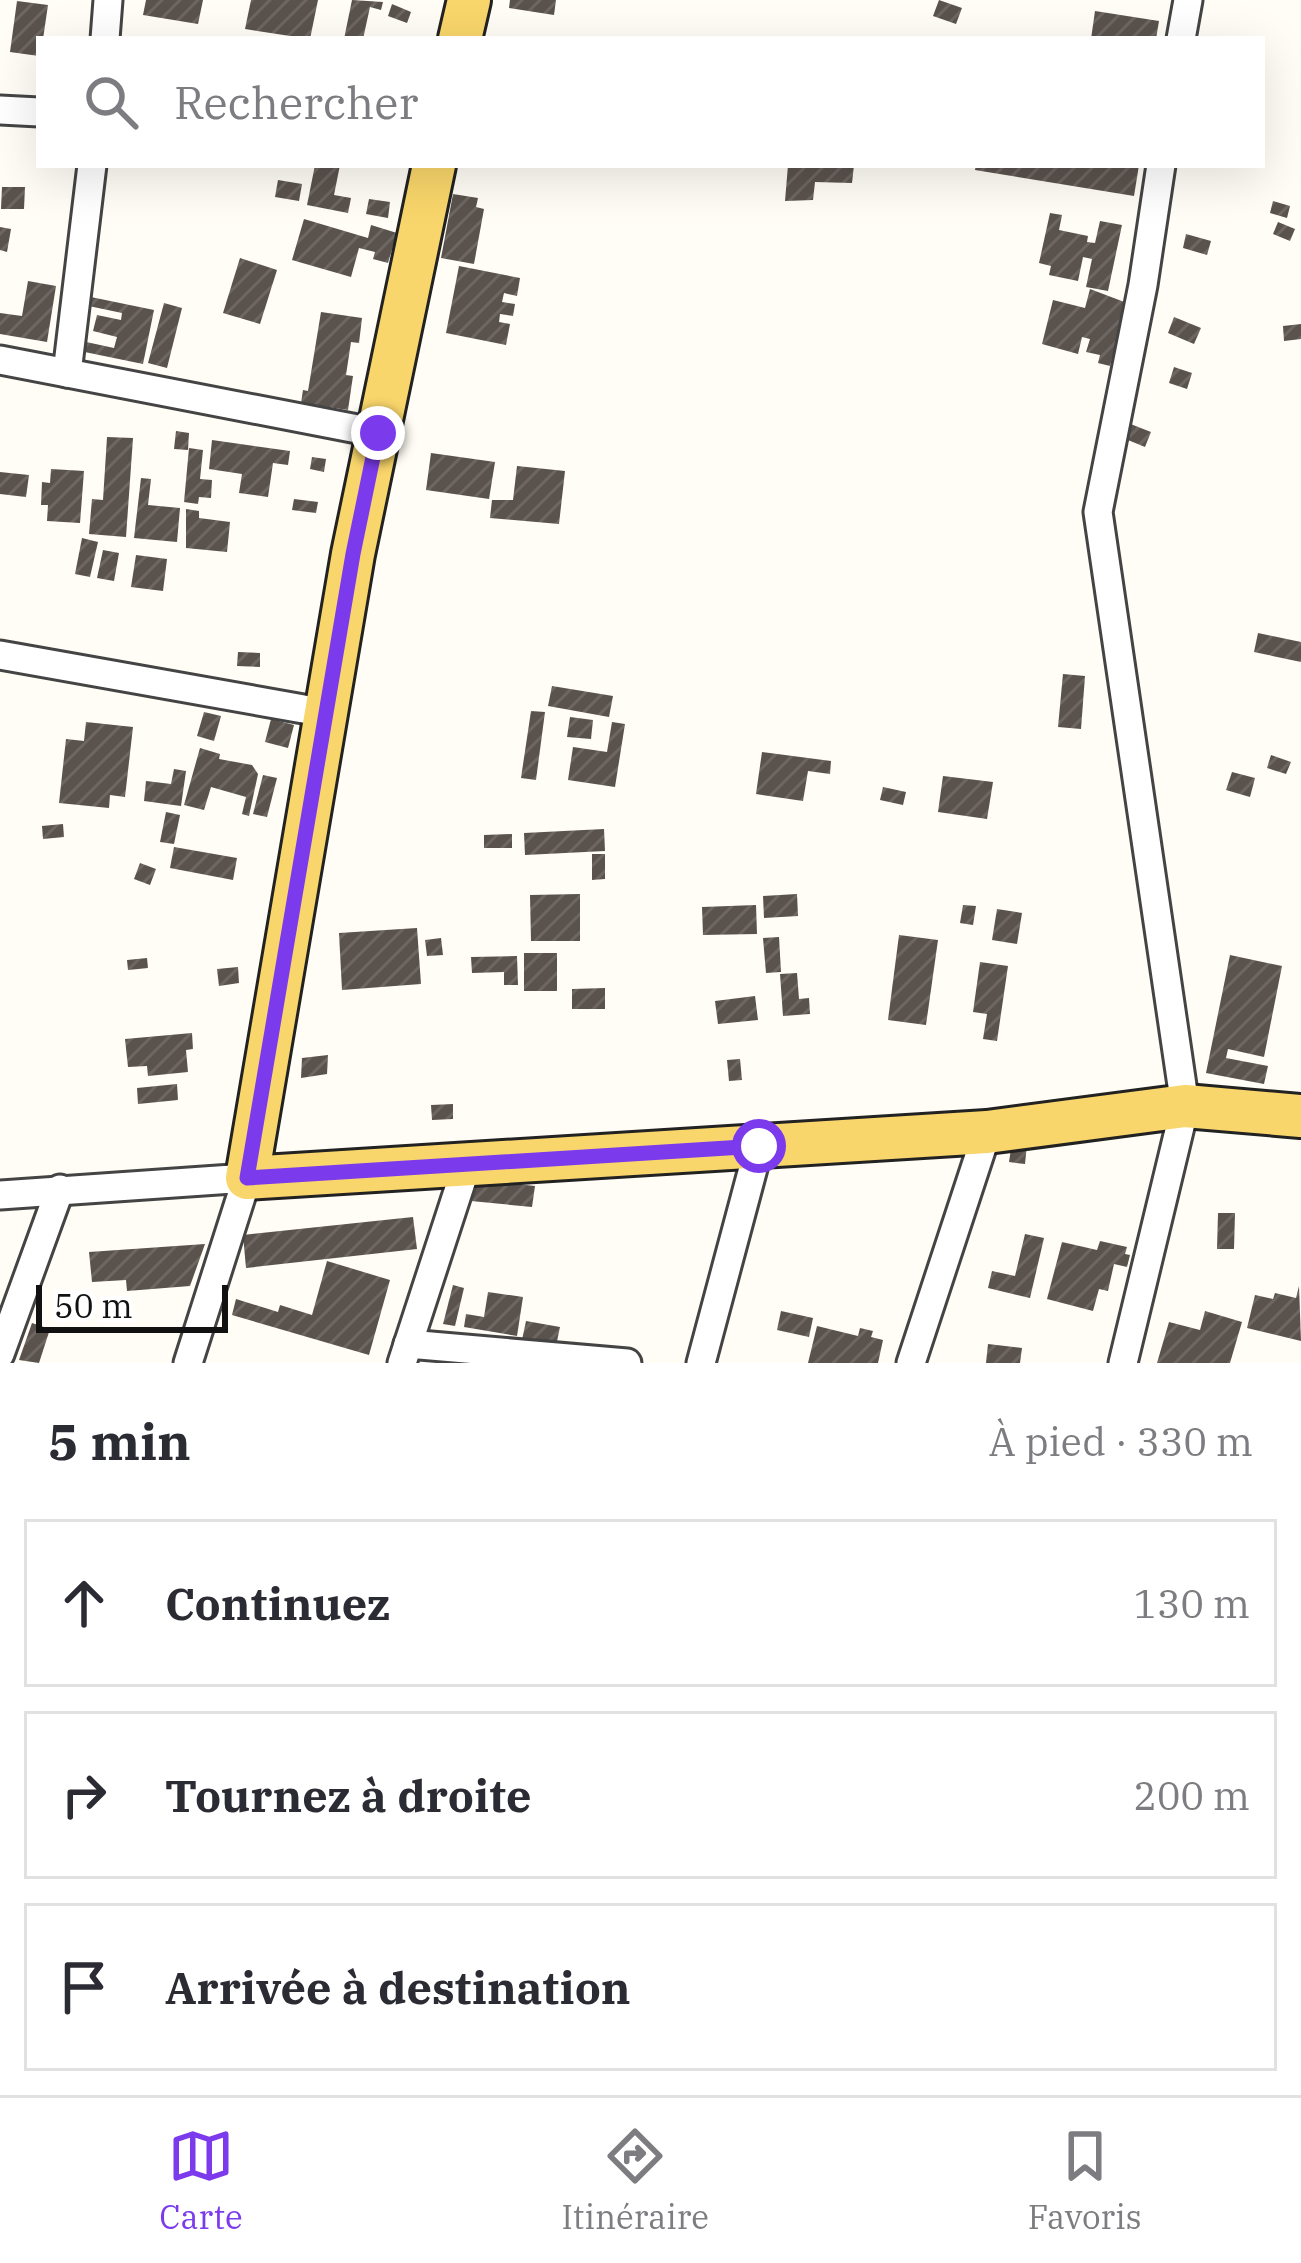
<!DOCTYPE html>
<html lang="fr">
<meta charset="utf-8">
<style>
:root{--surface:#fff;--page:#f7f7f7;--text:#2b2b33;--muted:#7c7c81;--line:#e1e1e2;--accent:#7c3aed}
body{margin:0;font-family:"IBM Plex Serif",serif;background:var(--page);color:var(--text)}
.scale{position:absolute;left:36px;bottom:30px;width:192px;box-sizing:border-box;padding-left:12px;border:6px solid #111;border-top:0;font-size:33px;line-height:42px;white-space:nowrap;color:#111;-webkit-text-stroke:9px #fff;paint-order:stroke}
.stop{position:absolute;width:36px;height:36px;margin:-27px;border:9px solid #7c3aed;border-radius:50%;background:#fff}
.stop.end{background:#7c3aed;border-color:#fff;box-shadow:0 3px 12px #0008}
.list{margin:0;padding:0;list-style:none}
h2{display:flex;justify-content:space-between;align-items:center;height:156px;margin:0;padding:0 48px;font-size:51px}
h2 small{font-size:39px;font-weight:400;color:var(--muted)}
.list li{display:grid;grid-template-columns:78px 1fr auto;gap:36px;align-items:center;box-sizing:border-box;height:168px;margin:0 24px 24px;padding:0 24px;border:3px solid var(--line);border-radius:0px}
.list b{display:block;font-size:45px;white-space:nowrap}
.list em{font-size:39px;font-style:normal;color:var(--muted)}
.icon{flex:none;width:66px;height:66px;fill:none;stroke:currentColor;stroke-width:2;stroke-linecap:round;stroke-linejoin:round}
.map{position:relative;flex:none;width:1301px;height:1363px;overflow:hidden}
.search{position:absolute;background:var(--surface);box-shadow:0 12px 48px #0002;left:36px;right:36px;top:36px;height:132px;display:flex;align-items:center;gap:30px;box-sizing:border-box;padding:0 42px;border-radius:0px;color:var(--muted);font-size:45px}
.sheet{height:732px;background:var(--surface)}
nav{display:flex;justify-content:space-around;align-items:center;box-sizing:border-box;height:168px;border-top:3px solid var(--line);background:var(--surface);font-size:33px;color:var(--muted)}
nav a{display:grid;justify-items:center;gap:6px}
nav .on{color:var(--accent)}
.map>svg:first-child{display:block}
.building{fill:url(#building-hatch)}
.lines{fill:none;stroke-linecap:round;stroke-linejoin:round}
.street-casing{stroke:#444;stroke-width:33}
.primary-casing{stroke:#222;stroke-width:48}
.street{stroke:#fff;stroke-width:27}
.primary{stroke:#f9d66b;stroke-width:42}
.route{stroke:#7c3aed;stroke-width:15}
</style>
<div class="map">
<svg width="1301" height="1363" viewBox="0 0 1301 1363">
<defs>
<pattern id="building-hatch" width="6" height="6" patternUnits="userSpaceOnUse" patternTransform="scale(3)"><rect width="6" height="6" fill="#5a524d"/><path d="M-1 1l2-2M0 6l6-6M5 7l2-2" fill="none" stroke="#6d6662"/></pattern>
</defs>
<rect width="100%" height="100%" fill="#fffdf5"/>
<g class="building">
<polygon points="146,0 203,0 198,24 143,15"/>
<polygon points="251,0 318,0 310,39 245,29"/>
<polygon points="352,0 383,2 381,10 370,7 363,39 344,39"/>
<polygon points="510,0 556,0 554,15 509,8"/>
<polygon points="939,0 962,8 956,24 933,16"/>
<polygon points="17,1 48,5 43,39 39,39 39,56 10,52"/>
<polygon points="392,4 411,12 407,23 388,16"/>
<polygon points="1095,11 1159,21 1156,39 1091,39"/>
<polygon points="315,165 340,165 334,195 351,198 348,213 307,205"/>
<polygon points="788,165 854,165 852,183 815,182 813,200 785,201"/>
<polygon points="976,165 1139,165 1134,196 975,170"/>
<polygon points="278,180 302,184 299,201 275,197"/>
<polygon points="2,187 25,187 24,209 1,209"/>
<polygon points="453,194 478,198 476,207 484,209 474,264 441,258"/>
<polygon points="369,199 390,202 388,218 366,214"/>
<polygon points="1273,201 1290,206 1287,218 1270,213"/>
<polygon points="1050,213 1062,215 1059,230 1088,236 1087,242 1095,243 1100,221 1122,225 1108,291 1086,287 1092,259 1083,257 1078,281 1049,275 1051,266 1039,263"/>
<polygon points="304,219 368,238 371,225 397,233 388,263 373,259 375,252 359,248 351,277 292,260"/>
<polygon points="1278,222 1295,229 1290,241 1273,234"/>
<polygon points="0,227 11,229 7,252 0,250"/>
<polygon points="1186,234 1211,241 1207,255 1183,248"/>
<polygon points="240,258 277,270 260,324 223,313"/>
<polygon points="459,266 520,278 517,296 504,293 502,302 515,304 513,316 500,314 499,322 510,324 506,345 446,333"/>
<polygon points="28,281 56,286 47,342 0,334 0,313 22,316"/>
<polygon points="1090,289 1127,303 1110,366 1098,363 1100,355 1086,352 1090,339 1082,337 1078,354 1042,344 1053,300 1085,308"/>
<polygon points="86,296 154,310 143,364 75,350 77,340 114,348 117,337 93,331 97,315 121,320 122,313 84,305"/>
<polygon points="164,303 182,308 167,368 148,363"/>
<polygon points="321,312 362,318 359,343 351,342 346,375 353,376 348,410 301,403 303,390 308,391"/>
<polygon points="1174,317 1201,328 1194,344 1168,333"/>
<polygon points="1301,324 1301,339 1284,341 1283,326"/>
<polygon points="1174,367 1192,373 1187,389 1169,383"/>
<polygon points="1128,423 1151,432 1145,447 1123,438"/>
<polygon points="176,431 189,433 188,450 174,449"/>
<polygon points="107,437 133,438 126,537 89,534 92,499 103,500"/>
<polygon points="212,440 290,451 288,465 273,463 268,497 239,493 242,474 209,469"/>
<polygon points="189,448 203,450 200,479 212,480 211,498 199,497 198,504 184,502"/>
<polygon points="431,453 495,462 489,499 426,490"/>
<polygon points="312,457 326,459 324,472 310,469"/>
<polygon points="517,466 565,471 559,524 490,518 492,500 513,500"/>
<polygon points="51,469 84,471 80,523 47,521 48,505 41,505 42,482 50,483"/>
<polygon points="0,472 29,475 26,497 0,494"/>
<polygon points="141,478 151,479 148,505 180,508 177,542 134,538"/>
<polygon points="294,499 318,502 316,513 292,510"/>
<polygon points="186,509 199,511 199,518 230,522 227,552 186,548"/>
<polygon points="82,538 98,542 90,577 75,574"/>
<polygon points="103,550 119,553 114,581 97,578"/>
<polygon points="136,555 167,559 163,591 131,587"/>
<polygon points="1258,633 1301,642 1301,662 1254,652"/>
<polygon points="238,652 260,653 260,667 237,666"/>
<polygon points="1063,674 1085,676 1081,729 1058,727"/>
<polygon points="552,686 613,696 609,717 548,706"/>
<polygon points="531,711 545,712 536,780 521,778"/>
<polygon points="204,712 221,716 214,741 197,736"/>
<polygon points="570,717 593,720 591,739 567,737"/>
<polygon points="271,719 294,725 288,748 265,742"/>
<polygon points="86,722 133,727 125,797 110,795 109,808 59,803 66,739 84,741"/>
<polygon points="612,722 625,724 615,787 568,780 573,747 607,752"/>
<polygon points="200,748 220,754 219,759 252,765 258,774 249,816 242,814 246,797 211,787 204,810 184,805"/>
<polygon points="762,752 831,761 830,774 808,771 803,801 756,794"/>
<polygon points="1271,755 1291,762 1286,774 1267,768"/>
<polygon points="174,769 186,771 181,806 144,801 146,781 171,784"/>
<polygon points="1232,772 1255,778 1250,797 1226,790"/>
<polygon points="263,775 277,778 267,817 253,814"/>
<polygon points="943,776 993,782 987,819 938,812"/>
<polygon points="883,787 906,792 903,805 880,800"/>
<polygon points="166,812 180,815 174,844 160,842"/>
<polygon points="63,824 64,837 43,839 42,826"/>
<polygon points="604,829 605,851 525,855 524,833"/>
<polygon points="512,834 512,848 484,848 484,835"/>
<polygon points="174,847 237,858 233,880 170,868"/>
<polygon points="592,854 605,854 605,879 592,880"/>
<polygon points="140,863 156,869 150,885 134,879"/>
<polygon points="580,894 580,941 531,941 530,895"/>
<polygon points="797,894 798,916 764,918 763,896"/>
<polygon points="756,905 757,934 703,935 702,907"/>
<polygon points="963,905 976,906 973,925 960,923"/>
<polygon points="997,909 1022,913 1017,944 992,940"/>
<polygon points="417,928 421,984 342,990 339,933"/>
<polygon points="899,935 938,940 926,1025 888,1020"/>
<polygon points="779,937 781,972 766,973 763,938"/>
<polygon points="441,938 443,955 427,956 425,940"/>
<rect x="524" y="953" width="33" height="38"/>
<polygon points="1230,955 1282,966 1264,1057 1228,1049 1226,1058 1268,1066 1264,1084 1206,1073"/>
<polygon points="517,956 518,985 504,985 504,972 472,973 471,957"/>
<polygon points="147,958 148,968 128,970 127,960"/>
<polygon points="980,962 1008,966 997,1041 983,1039 987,1014 973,1012"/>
<polygon points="238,967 239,983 219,986 217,969"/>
<polygon points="797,973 799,999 809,998 810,1014 783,1016 780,974"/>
<polygon points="605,988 605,1009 572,1009 572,989"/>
<polygon points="755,996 758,1020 718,1024 715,1001"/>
<polygon points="192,1033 193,1049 186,1050 188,1072 148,1076 147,1066 128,1067 125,1039"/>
<polygon points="328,1055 327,1074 301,1078 302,1058"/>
<polygon points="740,1059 742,1080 729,1081 727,1060"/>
<polygon points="177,1084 178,1100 138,1104 137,1088"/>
<polygon points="453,1104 453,1119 432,1120 431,1105"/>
<polygon points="1012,1142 1027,1144 1025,1164 1009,1162"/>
<polygon points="473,1179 535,1186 532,1207 471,1201"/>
<polygon points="1218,1213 1235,1213 1234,1249 1217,1249"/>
<polygon points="413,1217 417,1249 246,1268 243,1235"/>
<polygon points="1025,1234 1044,1238 1030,1298 988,1288 992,1271 1015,1276"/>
<polygon points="1100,1241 1127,1247 1125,1254 1130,1255 1127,1267 1114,1264 1108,1291 1099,1289 1093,1311 1047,1299 1062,1242 1097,1250"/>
<polygon points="205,1244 190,1286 127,1291 126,1280 92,1282 89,1252"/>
<polygon points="327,1261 390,1280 369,1355 232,1315 236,1299 278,1312 280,1305 312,1315"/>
<polygon points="453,1285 464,1288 455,1326 443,1324"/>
<polygon points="1299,1286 1301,1341 1247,1328 1255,1295 1273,1299 1275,1293 1296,1298"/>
<polygon points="488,1292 523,1297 517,1336 464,1327 466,1314 484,1317"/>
<polygon points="781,1311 813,1318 809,1337 777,1330"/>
<polygon points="1205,1311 1242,1322 1230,1363 1157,1363 1169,1322 1200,1330"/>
<polygon points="526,1321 560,1327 556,1346 522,1340"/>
<polygon points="32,1323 50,1329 39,1363 19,1360"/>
<polygon points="817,1326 858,1336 860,1328 873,1331 871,1337 883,1340 878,1363 808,1363"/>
<polygon points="988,1344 1022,1348 1020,1363 986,1363"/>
</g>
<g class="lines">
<g class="street-casing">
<g id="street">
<polyline points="105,39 108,0"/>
<polyline points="1181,39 1188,0"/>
<polyline points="0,110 39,112"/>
<polyline points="0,360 378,433"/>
<polyline points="67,373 92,165"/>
<polyline points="0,655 326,713"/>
<polyline points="0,1195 247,1178 188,1363"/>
<polyline points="408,1344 627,1363"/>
<polyline points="0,1354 60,1189"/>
<polyline points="402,1363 467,1164"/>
<polyline points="701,1363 759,1146"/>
<polyline points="911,1363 987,1132"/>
<polyline points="1123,1363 1185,1106 1098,512 1143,285 1161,165"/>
</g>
</g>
<g class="primary-casing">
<g id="primary">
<polyline points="460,39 469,0"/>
<polyline points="434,165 353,554 247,1178 987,1132 1185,1106 1301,1116"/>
</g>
</g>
<use href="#street" class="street"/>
<use href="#primary" class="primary"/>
</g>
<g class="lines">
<polyline class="route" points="378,433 353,554 247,1178 759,1146"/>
</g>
</svg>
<div class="scale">50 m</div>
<div class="stop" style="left:759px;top:1146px"></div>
<div class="stop end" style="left:378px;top:433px"></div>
<div class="search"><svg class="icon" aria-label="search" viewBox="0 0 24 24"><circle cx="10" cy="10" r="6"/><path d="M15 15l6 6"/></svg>Rechercher</div>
</div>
<section class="sheet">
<h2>5 min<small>À pied · 330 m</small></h2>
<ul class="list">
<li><svg class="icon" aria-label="ahead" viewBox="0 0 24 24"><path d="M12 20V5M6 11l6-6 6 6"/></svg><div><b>Continuez</b></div><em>130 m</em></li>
<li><svg class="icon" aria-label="right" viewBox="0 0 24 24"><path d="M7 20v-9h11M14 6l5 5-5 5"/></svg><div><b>Tournez à droite</b></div><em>200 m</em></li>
<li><svg class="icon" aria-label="arrive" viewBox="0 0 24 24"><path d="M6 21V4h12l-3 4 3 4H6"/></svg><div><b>Arrivée à destination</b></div></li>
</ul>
</section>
<nav>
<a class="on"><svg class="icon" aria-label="map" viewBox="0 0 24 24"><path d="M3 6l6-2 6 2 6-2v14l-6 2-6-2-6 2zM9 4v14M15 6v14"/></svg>Carte</a>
<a><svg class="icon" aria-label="directions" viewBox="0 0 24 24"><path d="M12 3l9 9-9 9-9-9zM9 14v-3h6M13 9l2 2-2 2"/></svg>Itinéraire</a>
<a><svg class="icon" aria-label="saved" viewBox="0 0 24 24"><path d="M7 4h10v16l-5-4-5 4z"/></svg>Favoris</a>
</nav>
